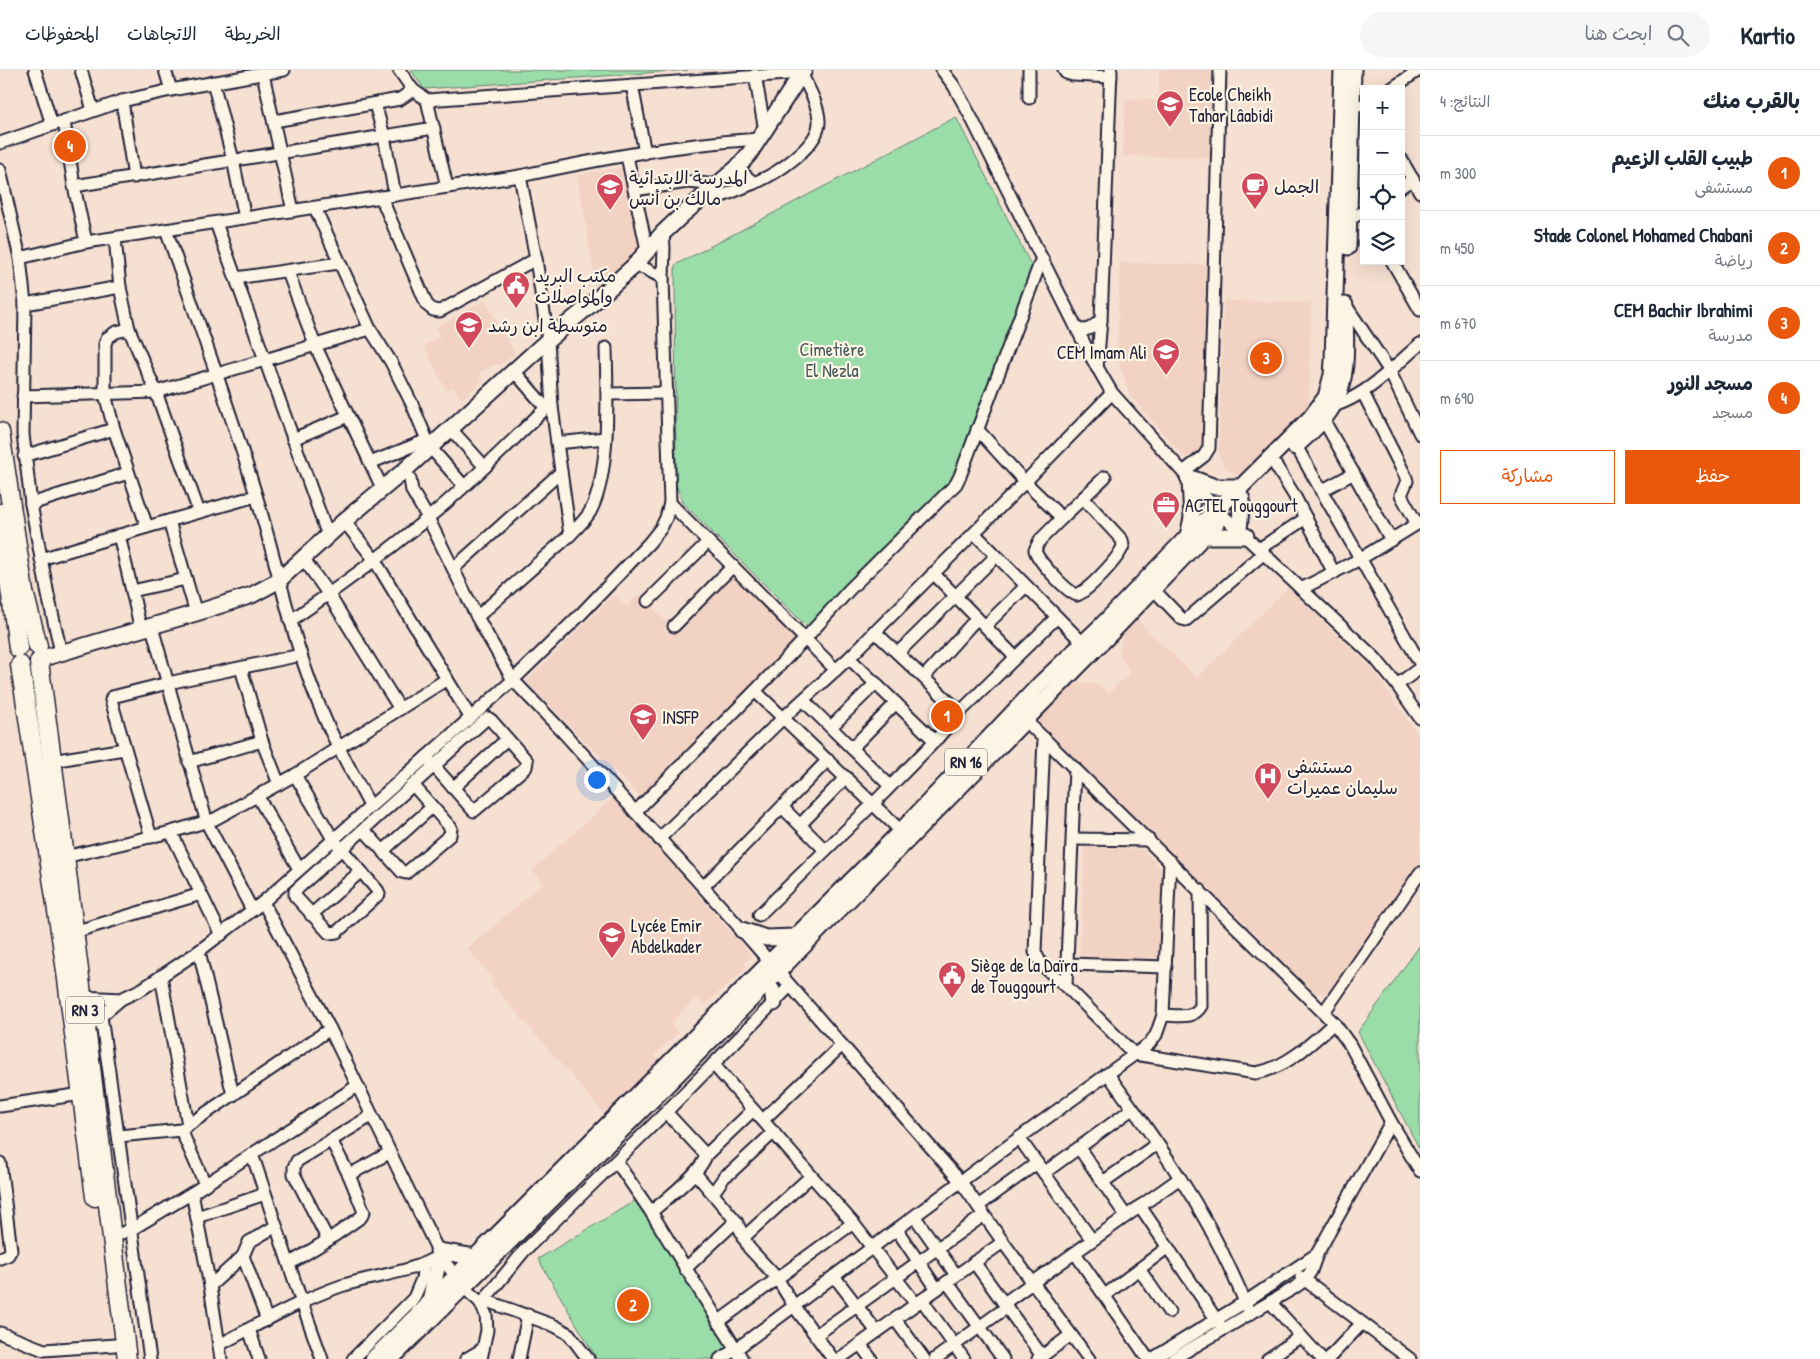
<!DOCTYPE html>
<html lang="ar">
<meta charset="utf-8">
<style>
:root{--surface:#fff;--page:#f6f6f7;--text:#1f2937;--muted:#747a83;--line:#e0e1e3;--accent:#ea580c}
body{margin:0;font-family:"Patrick Hand","Playpen Sans Arabic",sans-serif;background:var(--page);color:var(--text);direction:rtl}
.controls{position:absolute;right:15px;top:15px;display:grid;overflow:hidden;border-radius:0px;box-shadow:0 5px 20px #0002}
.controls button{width:45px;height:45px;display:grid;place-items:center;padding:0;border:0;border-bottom:1px solid var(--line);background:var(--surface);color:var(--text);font:25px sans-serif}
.you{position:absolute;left:596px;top:709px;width:18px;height:18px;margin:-12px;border:4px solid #fff;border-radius:50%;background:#1a73e8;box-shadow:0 0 0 8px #1a73e833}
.badge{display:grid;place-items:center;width:32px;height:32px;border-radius:50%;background:var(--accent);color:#fff;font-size:16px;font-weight:700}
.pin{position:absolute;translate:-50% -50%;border:2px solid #fff;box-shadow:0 1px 5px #0006}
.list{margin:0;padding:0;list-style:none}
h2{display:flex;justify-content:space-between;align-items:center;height:65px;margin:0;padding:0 20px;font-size:21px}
h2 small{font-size:16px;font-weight:400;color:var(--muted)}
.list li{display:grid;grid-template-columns:32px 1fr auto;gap:15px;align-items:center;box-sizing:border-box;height:75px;padding:0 20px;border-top:1px solid var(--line)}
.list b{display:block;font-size:19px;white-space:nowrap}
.list p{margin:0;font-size:16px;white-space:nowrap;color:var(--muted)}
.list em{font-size:16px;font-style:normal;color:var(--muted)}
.actions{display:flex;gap:10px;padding:15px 20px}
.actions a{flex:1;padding:11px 0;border:1px solid var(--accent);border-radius:0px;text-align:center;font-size:18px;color:var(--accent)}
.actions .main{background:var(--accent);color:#fff}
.icon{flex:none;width:28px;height:28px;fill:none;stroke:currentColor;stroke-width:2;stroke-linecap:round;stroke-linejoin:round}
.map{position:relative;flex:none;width:1420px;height:1289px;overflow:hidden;direction:ltr}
header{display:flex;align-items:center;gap:30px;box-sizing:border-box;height:70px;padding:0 25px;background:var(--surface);border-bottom:1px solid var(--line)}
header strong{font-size:24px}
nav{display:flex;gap:28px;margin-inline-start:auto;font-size:18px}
.search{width:350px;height:45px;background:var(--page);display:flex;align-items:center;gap:12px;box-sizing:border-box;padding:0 18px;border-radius:28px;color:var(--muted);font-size:19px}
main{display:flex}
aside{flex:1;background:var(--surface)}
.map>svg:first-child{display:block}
.built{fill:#f2d2c3}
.green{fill:#9adda8;stroke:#5e8072}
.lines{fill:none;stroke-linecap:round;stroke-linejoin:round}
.minor-casing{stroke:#22223b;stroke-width:15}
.major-casing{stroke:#22223b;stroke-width:19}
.highway-casing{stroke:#22223b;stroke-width:21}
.minor{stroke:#fcf5e5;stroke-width:11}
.major{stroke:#fcf5e5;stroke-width:15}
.highway{stroke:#fcf5e5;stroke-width:18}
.labels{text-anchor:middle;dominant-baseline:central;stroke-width:4.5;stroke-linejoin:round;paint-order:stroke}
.shield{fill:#fcf5e5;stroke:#63616e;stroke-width:1}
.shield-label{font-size:16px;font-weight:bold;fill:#22223b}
.poi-label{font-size:18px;fill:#22223b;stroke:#fcf5e5;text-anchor:start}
.park-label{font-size:18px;fill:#465a5c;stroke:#fcf5e5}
</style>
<header>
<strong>Kartio</strong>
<div class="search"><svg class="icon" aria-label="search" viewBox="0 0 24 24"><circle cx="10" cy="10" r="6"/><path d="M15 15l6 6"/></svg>ابحث هنا</div>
<nav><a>الخريطة</a><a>الاتجاهات</a><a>المحفوظات</a></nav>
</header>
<main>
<aside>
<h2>بالقرب منك<small>النتائج: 4</small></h2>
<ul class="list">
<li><span class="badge">1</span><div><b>طبيب القلب الزعيم</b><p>مستشفى</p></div><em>300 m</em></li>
<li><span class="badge">2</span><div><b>Stade Colonel Mohamed Chabani</b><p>رياضة</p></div><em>450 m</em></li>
<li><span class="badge">3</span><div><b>CEM Bachir Ibrahimi</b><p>مدرسة</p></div><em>670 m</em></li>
<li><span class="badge">4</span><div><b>مسجد النور</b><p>مسجد</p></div><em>690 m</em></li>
</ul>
<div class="actions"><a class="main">حفظ</a><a>مشاركة</a></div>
</aside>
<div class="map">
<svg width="1420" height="1289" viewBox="0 0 1420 1289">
<rect width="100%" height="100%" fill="#f6e0d1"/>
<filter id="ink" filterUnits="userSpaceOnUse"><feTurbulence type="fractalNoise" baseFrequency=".02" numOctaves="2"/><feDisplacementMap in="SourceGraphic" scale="10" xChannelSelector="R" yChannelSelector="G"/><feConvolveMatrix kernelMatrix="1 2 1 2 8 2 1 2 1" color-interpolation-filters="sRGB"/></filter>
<g filter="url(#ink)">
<g class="built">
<polygon points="1159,0 1217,0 1216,88 1123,86 1125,29 1156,30 1156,26 1159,26"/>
<polygon points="628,97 643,176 638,185 597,218 577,105"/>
<polygon points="1120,193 1211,195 1206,382 1184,387 1130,326 1117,287"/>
<polygon points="485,230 515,284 500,295 495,294 480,302 481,312 462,329 453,317 446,320 424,275 440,268 435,258"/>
<polygon points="1223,231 1311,232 1309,344 1244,404 1236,404 1229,400 1223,394 1219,384"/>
<polygon points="733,502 802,570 643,729 526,612 614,525 626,537 638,524 675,560"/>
<polygon points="1288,518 1373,600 1420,668 1420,793 1329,924 1315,923 1247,855 1034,651 1068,616 1077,613 1089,613 1100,616 1109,623 1130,602 1120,584 1121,571 1126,559 1135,548 1197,608"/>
<polygon points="613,728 752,886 744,893 747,897 705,935 697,927 670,954 678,963 654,985 662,993 607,1047 490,912 494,908 467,879 543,813 532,800"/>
<polygon points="1085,777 1143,780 1168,806 1164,894 1079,891"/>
</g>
<g class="green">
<polygon points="411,0 688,0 424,19"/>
<polygon points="956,47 1033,199 954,410 807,557 682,432 676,414 675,195"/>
<polygon points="1420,875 1420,1080 1358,962"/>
<polygon points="638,1129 729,1281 716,1289 597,1289 538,1189"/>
</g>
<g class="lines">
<g class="minor-casing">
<g id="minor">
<polyline points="35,0 52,55"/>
<polyline points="81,0 93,40"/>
<polyline points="165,0 171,20"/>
<path d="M399,0L413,20L427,30L801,3C808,17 818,34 819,50C821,75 775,105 754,113L737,98"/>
<polyline points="942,0 954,16 971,47 1090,285 1112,323 1216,439 1375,588 1397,615 1420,648"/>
<polyline points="1064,0 1066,3 1073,5 1111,7"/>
<polyline points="263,4 293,141"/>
<polyline points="755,5 765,61"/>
<polyline points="213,12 233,90 245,148"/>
<polyline points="632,15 645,83"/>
<polyline points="1391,19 1419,0"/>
<polyline points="1029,28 1029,0"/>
<polyline points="427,30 447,117"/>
<polyline points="122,31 134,107"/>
<polyline points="375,34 384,66 395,125"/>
<polyline points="1344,38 1364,35"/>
<polyline points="64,51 74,116 86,172"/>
<polyline points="274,51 400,29 413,20"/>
<polyline points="0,73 122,31 171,20 284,0"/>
<polyline points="627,86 647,180"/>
<polyline points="1401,89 1420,122"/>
<polyline points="0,100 20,188 25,234 23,364 31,434"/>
<polyline points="74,116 434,58"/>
<polyline points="1401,117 1413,109"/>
<polyline points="634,120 688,112 717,115"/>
<polyline points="381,127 427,235 433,240 440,241 536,189"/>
<polyline points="703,127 715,129 754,113"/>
<polyline points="315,138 370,259"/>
<polyline points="1349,149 1364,142"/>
<polyline points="216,153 328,466"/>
<path d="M166,160C197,248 229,336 256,425C279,500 293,577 325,649C338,679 355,707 370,736"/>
<polyline points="115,168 120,217 129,259 156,322 199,442"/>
<path d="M20,188L86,172L520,106C599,89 679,74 759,69"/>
<polyline points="1392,191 1420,240"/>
<polyline points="634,196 644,198 663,208"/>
<polyline points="288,202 315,275 383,420"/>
<polyline points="236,208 339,193"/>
<polyline points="25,234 120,217"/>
<polyline points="1345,234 1389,300 1420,364"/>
<polyline points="129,259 116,262 107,268 105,274 105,324 114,359 147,457"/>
<path d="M1077,259C1088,262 1093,257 1101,250"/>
<polyline points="1097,298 1101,250 1111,0"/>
<polyline points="514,301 546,338"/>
<polyline points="1363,323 1405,405 1407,411 1401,425 1417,454"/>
<polyline points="608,324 666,323"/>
<polyline points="23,326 156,322 370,259 391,292 412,334 430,377 464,416"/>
<path d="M1334,336C1369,324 1392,298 1420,274"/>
<polyline points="1323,349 1391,470"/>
<polyline points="450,358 485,397"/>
<polyline points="977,359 1025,412 1062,448 1105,407"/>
<polyline points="293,369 348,346"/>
<polyline points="557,373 605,368"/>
<polyline points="1296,376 1420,593"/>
<polyline points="24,386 114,359"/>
<polyline points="370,393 427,370"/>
<polyline points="1276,396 1294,425 1334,503"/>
<polyline points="405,400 410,409 412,421 428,448 477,547 513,610 563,662 742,860 961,1112 1003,1172 1089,1289"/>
<polyline points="1183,402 1204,386 1209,378 1220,0"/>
<polyline points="1321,421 1354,403"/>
<polyline points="670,433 836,600"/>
<path d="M1062,448L1040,470L1035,480C1037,490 1067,522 1077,525C1089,520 1119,488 1123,476L1122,470L1083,428"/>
<polyline points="169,451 196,543"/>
<polyline points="344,451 374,489 470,647"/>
<polyline points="974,463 1083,573"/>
<polyline points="119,465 141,560"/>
<path d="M570,465C577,458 585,450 590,442C611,404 607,322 606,278"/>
<polyline points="1259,479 1306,448"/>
<polyline points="303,488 329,525 400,639"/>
<polyline points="41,489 147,457 256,426"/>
<polyline points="454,498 561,402"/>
<polyline points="933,503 1015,587"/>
<polyline points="1153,519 1182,549 1186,550 1264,483"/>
<polyline points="1301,519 1360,489 1420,452"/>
<polyline points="132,521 186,509"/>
<polyline points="648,531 708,472"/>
<polyline points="477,547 570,465 552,337 548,270 536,189 520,106"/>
<path d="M290,551C337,519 384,484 428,448C470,414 507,375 546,338L552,337"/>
<polyline points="674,556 733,496"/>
<polyline points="985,556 1026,516"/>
<polyline points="152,557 207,753 252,840"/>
<polyline points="874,561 960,642"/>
<polyline points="60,578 48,525 31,434 128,403"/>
<polyline points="898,583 996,486"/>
<polyline points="849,588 935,671"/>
<polyline points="241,598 262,671 279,714"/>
<polyline points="924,607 977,548"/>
<polyline points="1397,615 1420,598"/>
<polyline points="755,621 805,569 849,520 956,414 960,406 1042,188"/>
<polyline points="803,630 890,716"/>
<polyline points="1020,645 1334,953 1350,975 1391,1052 1420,1101"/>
<polyline points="831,657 876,613"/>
<polyline points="1044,668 1035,882 1041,894 1066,916"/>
<polyline points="852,678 896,633"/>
<polyline points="52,691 124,679"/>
<polyline points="189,692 262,671"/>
<path d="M1075,698L1066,916L1134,984L1256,1003C1286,998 1312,973 1334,953"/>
<path d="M295,705L333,769L378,821L379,824L337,862L329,863L295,826V821C359,764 422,707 485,650L488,648L491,650L527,691L526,697L474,741L472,739L426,687"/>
<polyline points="453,718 507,669"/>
<polyline points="258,727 299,799"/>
<polyline points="782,737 825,780"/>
<polyline points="635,742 755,621 901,761"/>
<polyline points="800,755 846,707"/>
<polyline points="364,760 402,802 406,803 450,765 451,758 413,715"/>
<polyline points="171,762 221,865"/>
<polyline points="151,767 111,630 112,627 168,613 301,585"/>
<polyline points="659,769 784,647 849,588 1025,412 1112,323"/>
<polyline points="1073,769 1149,770"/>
<polyline points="383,781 432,737"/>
<polyline points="65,787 171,762 215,749 295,705 447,609"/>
<polyline points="703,817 828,690"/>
<polyline points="263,832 330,959 440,1185 463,1217 480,1232 486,1245 487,1260 481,1289"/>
<polyline points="311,845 361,801"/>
<polyline points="759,845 873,734 935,671 960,642 1057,547"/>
<polyline points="74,862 201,824"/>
<polyline points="199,881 233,1025"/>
<polyline points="1067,894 1166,897"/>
<polyline points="161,906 188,1055"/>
<polyline points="83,927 121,929"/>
<polyline points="1324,942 1420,803"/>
<path d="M1163,945C1177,945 1193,950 1201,936L1200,820"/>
<polyline points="101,946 150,1289"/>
<polyline points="87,958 121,929 142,919 199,881 263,832 513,610 581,544 649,473 661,458 666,448 670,433 663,208 664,178 663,163"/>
<polyline points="713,994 853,1153 718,1252"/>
<path d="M1108,1004C1132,1038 1158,1072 1180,1108C1208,1151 1231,1197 1250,1244"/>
<polyline points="0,1036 82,1024"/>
<polyline points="666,1042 706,1085"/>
<polyline points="763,1050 842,975"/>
<polyline points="181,1060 205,1114"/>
<polyline points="119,1066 181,1060 330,959"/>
<polyline points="1019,1068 1092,1170"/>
<polyline points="1079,1078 1126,1146"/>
<polyline points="252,1084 302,1233 322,1289"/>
<polyline points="616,1091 651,1142 742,1289"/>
<polyline points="0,1093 11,1180 8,1185 0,1188"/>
<polyline points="695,1103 736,1151"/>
<polyline points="1044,1103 1132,1039"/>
<polyline points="349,1105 389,1083"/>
<polyline points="1103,1112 1157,1074"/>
<polyline points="192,1123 210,1216 221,1289"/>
<polyline points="713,1123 725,1106 730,1103 774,1062"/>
<polyline points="978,1136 1037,1093"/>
<polyline points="1140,1136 1220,1255"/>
<path d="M651,1142C665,1130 702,1102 706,1085L753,1040"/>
<polyline points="197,1147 265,1124"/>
<polyline points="915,1147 956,1205"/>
<polyline points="853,1153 916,1234"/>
<polyline points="897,1160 937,1219"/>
<polyline points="112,1167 132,1159 192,1123 357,1016"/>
<polyline points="743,1168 811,1106"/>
<polyline points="328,1170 294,1104 294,1097 297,1091 371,1046"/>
<polyline points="1075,1183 1148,1289"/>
<polyline points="243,1186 267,1250"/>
<polyline points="974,1192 1042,1286"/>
<polyline points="289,1194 328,1170 361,1147 364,1142 349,1105 331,1070"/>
<polyline points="685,1199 736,1151 749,1178 777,1208 794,1236 833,1289"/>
<polyline points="1139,1199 1169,1242"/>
<polyline points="834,1206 877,1262"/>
<polyline points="1301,1207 1410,1289"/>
<polyline points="947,1212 1003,1289"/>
<polyline points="210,1216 243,1186 249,1172 276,1156"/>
<polyline points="1105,1225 1168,1177"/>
<polyline points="484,1230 555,1256 569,1264 588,1289"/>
<polyline points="922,1230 964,1289"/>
<polyline points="480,1232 484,1230 524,1181 666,1042 790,916"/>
<polyline points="1270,1232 1322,1289"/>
<polyline points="1004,1233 1180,1108"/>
<polyline points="895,1249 924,1289"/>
<polyline points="249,1259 259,1289"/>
<polyline points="0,1263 44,1280 115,1275"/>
<polyline points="816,1265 984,1145"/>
<polyline points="860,1274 871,1289"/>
<path d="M219,1275C257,1255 300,1230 341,1216C374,1205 410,1204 440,1185"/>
<polyline points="353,1289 414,1228 422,1209 424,1194"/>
<polyline points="466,1289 483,1279"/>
<polyline points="519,1289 528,1245"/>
<polyline points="720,1289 735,1280 1019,1068 1149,974 1156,965 1163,945 1170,791"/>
<polyline points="839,1289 1003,1172"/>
<polyline points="935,1289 1007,1237"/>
<polyline points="1038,1289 1071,1265"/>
<polyline points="1152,1289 1245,1232 1317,1184"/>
<polyline points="1173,1289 1294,1218 1305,1210 1311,1201 1317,1184 1391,1052"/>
<polyline points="1268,1289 1301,1266"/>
<polyline points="1328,1289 1362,1253"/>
</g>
</g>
<g class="major-casing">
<g id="major">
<polyline points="1348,177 1353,0"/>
<path d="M1295,377C1309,364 1325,351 1334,334C1350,305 1345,267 1345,235"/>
<polyline points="1188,407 1215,417 1241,417"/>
<polyline points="1239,460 1242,429"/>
<polyline points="1188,466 1192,448 1190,410"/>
<polyline points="1204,466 1246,466"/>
<polyline points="40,589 196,543 252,525 278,511 344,451 405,400 548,270 595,231 634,196 663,163 682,145 737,98 749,84 804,0"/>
<polyline points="742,860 766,868 795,867"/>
<polyline points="765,913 772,920 774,933"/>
<polyline points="438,1181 475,1187"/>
<polyline points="430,1231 437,1198 441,1187"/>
<polyline points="373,1289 901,761 1040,614 1100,557 1187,467 1241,417 1311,347 1326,327 1332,305 1333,291 1342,0"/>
<polyline points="391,1289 655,1027 1116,558 1219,450"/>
</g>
</g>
<g class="highway-casing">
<g id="highway">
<polyline points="0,362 24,522 38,576"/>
<polyline points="0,443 18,578"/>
<polyline points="39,592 65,787 127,1289"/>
<polyline points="20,595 65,894 95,1127"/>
</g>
</g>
<use href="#minor" class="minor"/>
<use href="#major" class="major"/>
<use href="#highway" class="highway"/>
</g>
</g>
<defs>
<g id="school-pin" transform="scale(1.4375)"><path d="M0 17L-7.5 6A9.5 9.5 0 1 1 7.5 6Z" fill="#d1495b" stroke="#fcf5e5"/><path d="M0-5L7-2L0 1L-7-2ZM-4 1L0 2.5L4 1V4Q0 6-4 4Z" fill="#fff"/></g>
<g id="cafe-pin" transform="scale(1.4375)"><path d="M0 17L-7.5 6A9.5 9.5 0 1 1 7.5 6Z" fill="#d1495b" stroke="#fcf5e5"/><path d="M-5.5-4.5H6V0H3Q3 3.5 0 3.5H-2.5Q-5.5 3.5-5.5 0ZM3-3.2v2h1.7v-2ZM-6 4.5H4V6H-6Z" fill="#fff"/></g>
<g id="civic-pin" transform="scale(1.4375)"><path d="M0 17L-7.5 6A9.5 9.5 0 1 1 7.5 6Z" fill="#d1495b" stroke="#fcf5e5"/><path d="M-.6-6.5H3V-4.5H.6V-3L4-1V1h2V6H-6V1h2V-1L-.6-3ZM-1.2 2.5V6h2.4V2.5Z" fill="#fff"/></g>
<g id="office-pin" transform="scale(1.4375)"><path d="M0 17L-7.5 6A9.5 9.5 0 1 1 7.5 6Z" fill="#d1495b" stroke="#fcf5e5"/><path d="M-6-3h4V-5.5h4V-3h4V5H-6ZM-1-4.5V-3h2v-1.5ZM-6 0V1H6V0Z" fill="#fff"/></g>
<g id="university-pin" transform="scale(1.4375)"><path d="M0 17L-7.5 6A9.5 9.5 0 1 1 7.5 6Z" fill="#d1495b" stroke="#fcf5e5"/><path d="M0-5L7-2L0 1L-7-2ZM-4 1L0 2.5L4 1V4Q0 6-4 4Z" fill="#fff"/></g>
<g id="hospital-pin" transform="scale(1.4375)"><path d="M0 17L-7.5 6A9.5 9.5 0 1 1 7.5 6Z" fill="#d1495b" stroke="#fcf5e5"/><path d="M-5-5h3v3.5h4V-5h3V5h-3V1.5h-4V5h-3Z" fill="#fff"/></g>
</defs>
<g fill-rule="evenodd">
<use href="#school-pin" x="1170" y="34"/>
<use href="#cafe-pin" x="1255" y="116"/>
<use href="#school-pin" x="610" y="117"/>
<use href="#civic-pin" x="516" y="215"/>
<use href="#school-pin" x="469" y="255"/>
<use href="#school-pin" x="1166" y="282"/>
<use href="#office-pin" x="1166" y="435"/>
<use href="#university-pin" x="643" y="647"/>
<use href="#hospital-pin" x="1268" y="706"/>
<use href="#school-pin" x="612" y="865"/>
<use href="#civic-pin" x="952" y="905"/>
</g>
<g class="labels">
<g class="shield">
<rect x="945" y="678.5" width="42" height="27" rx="4"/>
<rect x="66" y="926.5" width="38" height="27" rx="4"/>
</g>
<g class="shield-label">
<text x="966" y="692">RN 16</text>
<text x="85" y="940">RN 3</text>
</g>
<g class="poi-label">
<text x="1189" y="24">Ecole Cheikh<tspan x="1189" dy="21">Tahar Lâabidi</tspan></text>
<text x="629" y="107">المدرسة الابتدائية<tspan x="629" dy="21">مالك بن أنس</tspan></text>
<text x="1274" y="116">الجمل</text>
<text x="535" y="205">مكتب البريد<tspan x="535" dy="21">والمواصلات</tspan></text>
<text x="488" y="255">متوسطة ابن رشد</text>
<text x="1147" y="282" text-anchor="end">CEM Imam Ali</text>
<text x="1185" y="435">ACTEL Touggourt</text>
<text x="662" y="647">INSFP</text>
<text x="1287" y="696">مستشفى<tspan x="1287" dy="21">سليمان عميرات</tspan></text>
<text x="631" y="855">Lycée Emir<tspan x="631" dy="21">Abdelkader</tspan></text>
<text x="971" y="895">Siège de la Daïra<tspan x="971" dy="21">de Touggourt</tspan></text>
</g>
<g class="park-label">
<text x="832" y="279">Cimetière<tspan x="832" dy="21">El Nezla</tspan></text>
</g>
</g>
</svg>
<div class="controls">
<button>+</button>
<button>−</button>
<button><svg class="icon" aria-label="locate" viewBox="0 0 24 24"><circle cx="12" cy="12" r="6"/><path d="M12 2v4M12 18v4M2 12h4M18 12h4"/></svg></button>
<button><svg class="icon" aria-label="layers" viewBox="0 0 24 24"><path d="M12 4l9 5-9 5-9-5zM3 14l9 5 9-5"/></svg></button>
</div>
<div class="you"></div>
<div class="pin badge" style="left:947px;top:646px">1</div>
<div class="pin badge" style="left:633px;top:1235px">2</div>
<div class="pin badge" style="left:1266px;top:288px">3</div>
<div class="pin badge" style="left:70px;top:76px">4</div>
</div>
</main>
